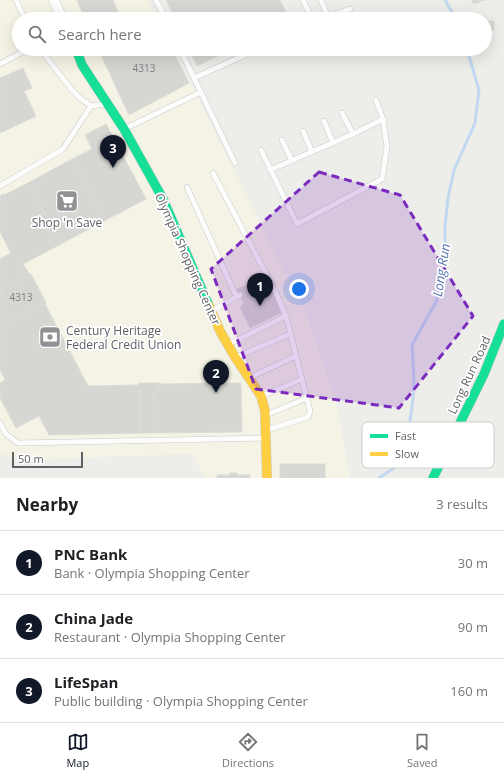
<!DOCTYPE html>
<meta charset="utf-8">
<style>
:root{--surface:#fff;--page:#f2f2f2;--text:#202124;--muted:#757577;--line:#e0e0e0;--accent:#111827}
body{margin:0;font-family:"Open Sans",sans-serif;background:var(--page);color:var(--text)}
.scale{position:absolute;left:12px;bottom:10px;width:71px;box-sizing:border-box;padding-left:4px;border:2px solid #5f6166;border-top:0;font-size:11px;line-height:14px;white-space:nowrap;color:#5f6166;-webkit-text-stroke:3px #fff;paint-order:stroke}
.you{position:absolute;left:299px;top:289px;width:14px;height:14px;margin:-10px;border:3px solid #fff;border-radius:50%;background:#1a73e8;box-shadow:0 0 0 6px #1a73e833}
.badge{display:grid;place-items:center;width:26px;height:26px;border-radius:50%;background:var(--accent);color:#fff;font-size:13px;font-weight:700}
.pin{position:absolute;translate:-50% -33px;filter:drop-shadow(0 1px 2px #0008)}
.pin::after{content:'';position:absolute;top:21px;width:14px;height:12px;background:inherit;clip-path:polygon(0 0,100% 0,50% 100%)}
.list{margin:0;padding:0;list-style:none}
h2{display:flex;justify-content:space-between;align-items:center;height:52px;margin:0;padding:0 16px;font-size:17px}
h2 small{font-size:13px;font-weight:400;color:var(--muted)}
.list li{display:grid;grid-template-columns:26px 1fr auto;gap:12px;align-items:center;box-sizing:border-box;height:64px;padding:0 16px;border-top:1px solid var(--line)}
.list b{display:block;font-size:15px;white-space:nowrap}
.list p{margin:0;font-size:13px;white-space:nowrap;color:var(--muted)}
.list em{font-size:13px;font-style:normal;color:var(--muted)}
.icon{flex:none;width:22px;height:22px;fill:none;stroke:currentColor;stroke-width:2;stroke-linecap:round;stroke-linejoin:round}
.map{position:relative;flex:none;width:504px;height:478px;overflow:hidden}
.search{position:absolute;background:var(--surface);box-shadow:0 4px 16px #0002;left:12px;right:12px;top:12px;height:44px;display:flex;align-items:center;gap:10px;box-sizing:border-box;padding:0 14px;border-radius:22px;color:var(--muted);font-size:15px}
.sheet{height:244px;background:var(--surface)}
nav{display:flex;justify-content:space-around;align-items:center;box-sizing:border-box;height:56px;border-top:1px solid var(--line);background:var(--surface);font-size:11px;color:var(--muted)}
nav a{display:grid;justify-items:center;gap:2px}
nav .on{color:var(--accent)}
.map>svg:first-child{display:block}
.commercial{fill:#f5f3e5}
.lines{fill:none;stroke-linecap:round;stroke-linejoin:round}
.stream{stroke:#c2d7f2;stroke-width:3}
.building{fill:#d6d6d3;stroke:#dcdcd8}
.lane-casing{stroke:#cbcbca;stroke-width:6}
.street-casing{stroke:#cbcbca;stroke-width:11}
.fast-casing{stroke:#c9c9ca;stroke-width:10}
.slow-casing{stroke:#c9c9ca;stroke-width:10}
.lane{stroke:#fcfcfc;stroke-width:5}
.street{stroke:#fcfcfc;stroke-width:10}
.fast{stroke:#16e098;stroke-width:9}
.slow{stroke:#ffcf43;stroke-width:9}
.marked{fill:#7b2cbf;fill-opacity:0.2;stroke:#7b2cbf;stroke-width:3;stroke-dasharray:8 5;stroke-linejoin:round}
.labels{text-anchor:middle;dominant-baseline:central;stroke-width:3.5;stroke-linejoin:round;paint-order:stroke}
.number-label{font-size:10px;fill:#7d7f82}
.poi-label{font-size:12px;fill:#5f6166;stroke:#fff}
.street-label{font-size:12px;fill:#5f6166;stroke:#fff}
.water-label{font-size:13px;font-style:italic;fill:#5172b0;stroke:#fff}
.key{fill:#fff;stroke:#cfd0d1;stroke-width:1}
.key-label{font-size:11px;fill:#5f6166}
</style>
<div class="map">
<svg width="504" height="478" viewBox="0 0 504 478">
<rect width="100%" height="100%" fill="#edede9"/>
<polygon class="commercial" points="0,0 148,0 158,19 19,19 19,49 173,49 307,316 336,400 350,478 205,478 192,454 21,460 6,456 0,453"/>
<g class="lines">
<g class="stream">
<polyline points="445,0 456,19"/>
<polyline points="379,478 397,466 405,456 413,400 414,378 412,345 436,302 443,277 445,262 445,227 448,198 454,170 475,123 479,90 467,49"/>
</g>
</g>
<g class="building">
<polygon points="77,0 113,0 121,19 85,19"/>
<polygon points="166,0 280,0 289,19 175,19"/>
<polygon points="472,0 485,0 479,1 479,3 472,3"/>
<polygon points="139,15 141,19 136,19 134,17"/>
<polygon points="156,16 157,19 148,19"/>
<polygon points="486,21 494,21 494,30 486,31"/>
<polygon points="109,49 172,49 189,83 129,115 100,53"/>
<polygon points="189,49 232,49 197,66"/>
<polygon points="23,68 32,88 24,91 36,116 0,133 0,78"/>
<polygon points="106,124 146,199 106,220 74,158 92,149 85,135"/>
<polygon points="74,158 106,220 61,244 28,183"/>
<polygon points="28,183 61,244 23,264 30,275 0,291 0,259 11,253 0,232 0,196 3,194 4,195"/>
<polygon points="31,274 46,303 39,307 38,305 0,325 0,291"/>
<polygon points="247,285 254,300 272,291 281,313 250,328 240,307 244,304 237,289"/>
<polygon points="45,304 88,386 139,385 139,391 141,390 141,433 49,435 39,416 16,428 0,398 0,383 5,380 0,370 0,325 38,305 39,307"/>
<polygon points="139,383 160,383 160,390 154,391 155,433 141,433 141,390 139,391"/>
<polygon points="241,383 242,432 155,433 154,391 160,390 160,384"/>
<rect x="280" y="464" width="45" height="14"/>
<polygon points="230,473 237,473 237,475 250,475 250,478 217,478 217,475 230,475"/>
</g>
<g class="lines">
<g class="lane-casing">
<g id="lane">
<polyline points="16,0 25,19"/>
<polyline points="156,0 166,19"/>
<polyline points="303,0 312,19"/>
<polyline points="321,0 328,17 324,19"/>
<polyline points="328,17 350,9"/>
<polyline points="40,49 72,90 80,98 91,106 105,104"/>
<polyline points="180,49 235,163"/>
<polyline points="0,64 28,49"/>
<polyline points="194,78 258,49"/>
<polyline points="342,113 353,134"/>
<polyline points="324,121 333,143"/>
<polyline points="124,129 201,92"/>
<polyline points="303,131 312,152"/>
<polyline points="282,140 292,161"/>
<polyline points="261,150 297,224 382,179 387,147 383,119 376,100"/>
<polyline points="270,170 353,134 383,119"/>
<polyline points="213,173 276,293 286,316 310,411 308,417 267,430"/>
<polyline points="0,186 63,149 91,106"/>
<polyline points="187,187 236,296"/>
<polyline points="249,289 268,278"/>
<polyline points="213,310 240,295"/>
<polyline points="229,344 286,316"/>
<polyline points="236,357 290,334"/>
<polyline points="251,377 296,356"/>
<polyline points="262,396 302,379"/>
<polyline points="266,415 307,398"/>
<polyline points="0,423 6,434 18,443 265,438"/>
</g>
</g>
<g class="street-casing">
<polyline id="street" points="54,0 62,19"/>
</g>
<g class="fast-casing">
<g id="fast">
<polyline points="76,49 82,65 124,129 163,199 209,306"/>
<polyline points="433,478 484,374 504,324"/>
</g>
</g>
<g class="slow-casing">
<polyline id="slow" points="209,306 220,331 235,357 261,396 265,411 267,478"/>
</g>
<use href="#lane" class="lane"/>
<use href="#street" class="street"/>
<use href="#fast" class="fast"/>
<use href="#slow" class="slow"/>
</g>
<path class="marked" d="M319,172L400,195L473,316L399,408L256,389L211,269Z"/>
<defs>
<g id="supermarket-square" transform="scale(1.15)"><rect x="-9" y="-9" width="18" height="18" rx="4" fill="#919294" stroke="#fff"/><path d="M-6-5.5h2.5l.6 2H6L4.5 2H-2.5L-4.4-4H-6ZM-1.5 3.2a1.3 1.3 0 1 0 .1 0ZM3 3.2a1.3 1.3 0 1 0 .1 0Z" fill="#fff"/></g>
<g id="bank-square" transform="scale(1.15)"><rect x="-9" y="-9" width="18" height="18" rx="4" fill="#919294" stroke="#fff"/><path d="M-6-4H6V4H-6ZM0-2.3a2.3 2.3 0 1 0 0 4.6a2.3 2.3 0 1 0 0-4.6Z" fill="#fff"/></g>
</defs>
<g fill-rule="evenodd">
<use href="#supermarket-square" x="67" y="201"/>
<use href="#bank-square" x="50" y="337"/>
</g>
<g class="labels">
<g class="number-label">
<text x="144" y="68">4313</text>
<text x="21" y="297">4313</text>
</g>
<g class="poi-label">
<text x="67" y="222">Shop 'n Save</text>
<text x="66" y="330" text-anchor="start">Century Heritage<tspan x="66" dy="14">Federal Credit Union</tspan></text>
</g>
<g class="street-label">
<text transform="translate(188 259) rotate(66)">Olympia Shopping Center</text>
<text transform="translate(469 375) rotate(-65)">Long Run Road</text>
</g>
<g class="water-label">
<text transform="translate(441 270) rotate(-81)">Long Run</text>
</g>
</g>
<rect x="362" y="422" width="132" height="46" rx="6" class="key"/>
<rect x="370" y="434" width="18" height="4" fill="#16e098"/>
<rect x="370" y="452" width="18" height="4" fill="#ffcf43"/>
<g class="key-label">
<text x="395" y="440">Fast</text>
<text x="395" y="458">Slow</text>
</g>
</svg>
<div class="scale">50 m</div>
<div class="you"></div>
<div class="pin badge" style="left:260px;top:306px">1</div>
<div class="pin badge" style="left:216px;top:393px">2</div>
<div class="pin badge" style="left:113px;top:168px">3</div>
<div class="search"><svg class="icon" aria-label="search" viewBox="0 0 24 24"><circle cx="10" cy="10" r="6"/><path d="M15 15l6 6"/></svg>Search here</div>
</div>
<section class="sheet">
<h2>Nearby<small>3 results</small></h2>
<ul class="list">
<li><span class="badge">1</span><div><b>PNC Bank</b><p>Bank · Olympia Shopping Center</p></div><em>30 m</em></li>
<li><span class="badge">2</span><div><b>China Jade</b><p>Restaurant · Olympia Shopping Center</p></div><em>90 m</em></li>
<li><span class="badge">3</span><div><b>LifeSpan</b><p>Public building · Olympia Shopping Center</p></div><em>160 m</em></li>
</ul>
</section>
<nav>
<a class="on"><svg class="icon" aria-label="map" viewBox="0 0 24 24"><path d="M3 6l6-2 6 2 6-2v14l-6 2-6-2-6 2zM9 4v14M15 6v14"/></svg>Map</a>
<a><svg class="icon" aria-label="directions" viewBox="0 0 24 24"><path d="M12 3l9 9-9 9-9-9zM9 14v-3h6M13 9l2 2-2 2"/></svg>Directions</a>
<a><svg class="icon" aria-label="saved" viewBox="0 0 24 24"><path d="M7 4h10v16l-5-4-5 4z"/></svg>Saved</a>
</nav>
